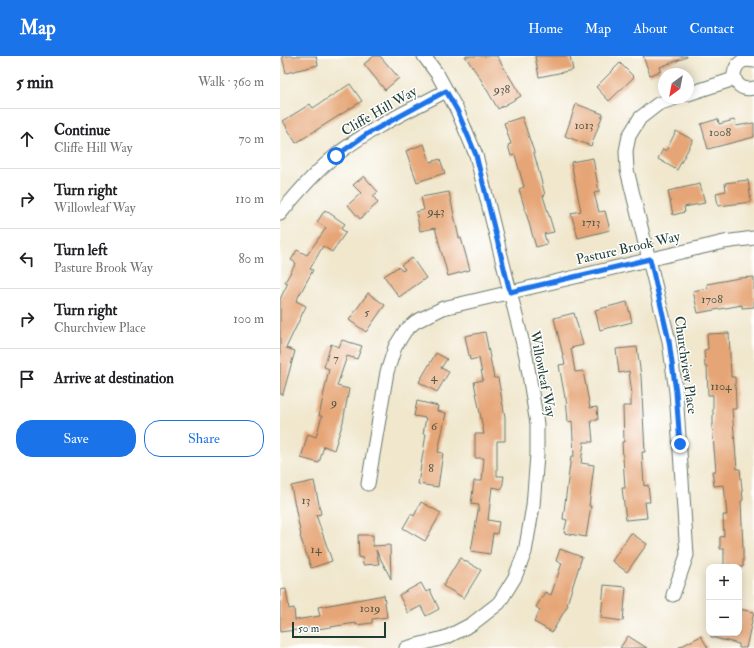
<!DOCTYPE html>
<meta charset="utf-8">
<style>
:root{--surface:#fff;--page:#f6f6f6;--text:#202124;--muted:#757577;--line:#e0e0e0;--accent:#1a73e8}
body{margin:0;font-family:"IM FELL Double Pica",serif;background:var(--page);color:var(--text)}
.controls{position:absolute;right:12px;bottom:12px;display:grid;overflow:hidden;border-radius:8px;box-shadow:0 2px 10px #0003}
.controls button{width:36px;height:36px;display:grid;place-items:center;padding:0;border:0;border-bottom:1px solid var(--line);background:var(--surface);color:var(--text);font:20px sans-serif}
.compass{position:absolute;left:378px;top:12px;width:36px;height:36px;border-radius:50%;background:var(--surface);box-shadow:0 2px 10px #0003;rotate:212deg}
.scale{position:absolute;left:12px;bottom:10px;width:94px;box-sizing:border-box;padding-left:4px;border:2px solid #1f3d34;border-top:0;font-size:11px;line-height:14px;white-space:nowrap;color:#1f3d34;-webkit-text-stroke:3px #fff;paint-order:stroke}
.stop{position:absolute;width:12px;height:12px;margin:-9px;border:3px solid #1a73e8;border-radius:50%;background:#fff}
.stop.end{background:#1a73e8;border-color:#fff;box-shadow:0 1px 4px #0008}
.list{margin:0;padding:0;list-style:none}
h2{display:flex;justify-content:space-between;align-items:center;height:52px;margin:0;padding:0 16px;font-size:17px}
h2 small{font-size:13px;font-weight:400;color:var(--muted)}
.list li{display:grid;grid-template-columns:26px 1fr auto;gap:12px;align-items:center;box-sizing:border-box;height:60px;padding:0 16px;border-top:1px solid var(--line)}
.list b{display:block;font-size:15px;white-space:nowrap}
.list p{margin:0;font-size:13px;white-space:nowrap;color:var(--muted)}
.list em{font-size:13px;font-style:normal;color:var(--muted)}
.actions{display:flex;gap:8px;padding:12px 16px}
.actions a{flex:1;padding:9px 0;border:1px solid var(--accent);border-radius:16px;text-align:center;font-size:14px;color:var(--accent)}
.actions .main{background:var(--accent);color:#fff}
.icon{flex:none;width:22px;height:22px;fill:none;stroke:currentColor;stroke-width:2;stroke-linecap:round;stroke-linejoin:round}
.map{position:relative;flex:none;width:474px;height:592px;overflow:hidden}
header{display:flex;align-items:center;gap:24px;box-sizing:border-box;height:56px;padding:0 20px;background:var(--accent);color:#fff}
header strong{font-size:19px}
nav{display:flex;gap:22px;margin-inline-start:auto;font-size:14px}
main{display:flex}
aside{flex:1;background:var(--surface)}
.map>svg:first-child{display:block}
.building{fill:#e6a576}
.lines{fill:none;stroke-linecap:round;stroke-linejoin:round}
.street-casing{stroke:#68786a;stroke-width:15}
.street{stroke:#fff;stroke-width:13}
.route{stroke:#1a73e8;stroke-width:5}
.labels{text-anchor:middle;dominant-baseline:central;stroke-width:3;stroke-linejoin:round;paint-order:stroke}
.number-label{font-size:12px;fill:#515744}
.street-label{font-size:14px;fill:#1f3d34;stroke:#fff}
</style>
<header>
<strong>Map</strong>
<nav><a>Home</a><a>Map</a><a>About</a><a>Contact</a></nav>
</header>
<main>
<aside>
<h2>5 min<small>Walk · 360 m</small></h2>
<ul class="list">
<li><svg class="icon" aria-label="ahead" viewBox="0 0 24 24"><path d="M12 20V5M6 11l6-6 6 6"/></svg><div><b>Continue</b><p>Cliffe Hill Way</p></div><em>70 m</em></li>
<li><svg class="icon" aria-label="right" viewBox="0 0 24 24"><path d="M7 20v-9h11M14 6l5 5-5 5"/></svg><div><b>Turn right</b><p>Willowleaf Way</p></div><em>110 m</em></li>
<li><svg class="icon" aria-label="left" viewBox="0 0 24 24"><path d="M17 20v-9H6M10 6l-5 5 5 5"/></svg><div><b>Turn left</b><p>Pasture Brook Way</p></div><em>80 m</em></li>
<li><svg class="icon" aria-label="right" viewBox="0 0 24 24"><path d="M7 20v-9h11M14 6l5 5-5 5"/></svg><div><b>Turn right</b><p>Churchview Place</p></div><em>100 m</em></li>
<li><svg class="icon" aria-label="arrive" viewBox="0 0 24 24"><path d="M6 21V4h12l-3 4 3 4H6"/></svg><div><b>Arrive at destination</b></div></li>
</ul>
<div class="actions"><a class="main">Save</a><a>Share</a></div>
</aside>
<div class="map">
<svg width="474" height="592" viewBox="0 0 474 592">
<rect width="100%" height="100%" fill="#fff"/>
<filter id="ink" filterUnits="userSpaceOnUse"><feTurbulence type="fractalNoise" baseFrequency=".025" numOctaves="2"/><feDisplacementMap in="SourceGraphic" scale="8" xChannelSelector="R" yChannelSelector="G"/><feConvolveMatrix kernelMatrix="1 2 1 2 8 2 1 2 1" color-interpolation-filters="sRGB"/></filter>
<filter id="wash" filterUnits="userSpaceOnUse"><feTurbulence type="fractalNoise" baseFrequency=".012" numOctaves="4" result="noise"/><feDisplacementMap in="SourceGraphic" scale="16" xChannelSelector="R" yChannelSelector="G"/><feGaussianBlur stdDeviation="0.9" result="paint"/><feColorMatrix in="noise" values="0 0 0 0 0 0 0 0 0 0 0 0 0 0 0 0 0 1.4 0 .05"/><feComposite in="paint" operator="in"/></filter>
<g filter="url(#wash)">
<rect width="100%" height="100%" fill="#f0e7cd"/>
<g id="blocks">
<g class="building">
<polygon points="2,0 36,0 38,9 6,17"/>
<polygon points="94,0 100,0 119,22 105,34 84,8"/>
<polygon points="185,0 217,0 241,40 218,53 200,22"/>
<polygon points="255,0 290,0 293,14 259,21"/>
<polygon points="363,0 407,0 407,1 380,11 381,15 370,19"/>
<polygon points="340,7 354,21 329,45 316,31"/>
<polygon points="70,28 82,45 16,87 3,65 30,48 33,52"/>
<polygon points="296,48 323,58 311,90 285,80"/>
<polygon points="242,61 253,93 265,139 263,140 274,176 264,178 267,188 256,191 239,133 244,131 235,99 231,100 228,89 231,88 224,67"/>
<polygon points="438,63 439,68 454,64 456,70 474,67 474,81 428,93 421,68"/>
<polygon points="396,75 413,84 397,114 378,103 383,93 386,95"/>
<polygon points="144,88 150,106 160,103 165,117 137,126 126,95"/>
<polygon points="313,102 319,136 314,137 319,156 325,155 330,174 298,182 291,157 301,155 291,106"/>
<polygon points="84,120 98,136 93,140 98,147 80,163 68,149 81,137 73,129"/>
<polygon points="468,124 471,146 438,150 436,137 446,135 445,127"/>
<polygon points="420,128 425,147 404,151 405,156 393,159 388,135"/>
<polygon points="169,136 179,182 181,182 190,214 168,220 155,172 140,175 136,156 144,154 141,141"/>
<polygon points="45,154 65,168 61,173 66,176 52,196 43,190 30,213 33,214 16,245 26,250 6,292 15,295 3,338 0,338 0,243 8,227 5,226 16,207 11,204 17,194 27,199 46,172 37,166"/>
<polygon points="132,202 146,222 119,241 104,220 118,211 123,215 125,213 121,209"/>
<polygon points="474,221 474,251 462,252 462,249 418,257 413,235 428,232 427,228 459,222"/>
<polygon points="88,237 105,249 86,276 69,264"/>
<polygon points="347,246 352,266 320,274 315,254"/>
<polygon points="294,257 303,289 291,292 295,316 303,315 310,352 317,351 318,364 311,364 313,386 304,386 301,407 314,409 309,450 311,450 306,481 284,477 287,464 283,463 291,400 294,400 292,365 288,366 286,342 285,342 279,309 285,308 274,262"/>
<polygon points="205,276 214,322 218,322 225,361 225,385 217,385 217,420 224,420 222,433 212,431 208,464 219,466 217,478 213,477 210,498 191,495 199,449 191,448 194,425 202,425 204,402 195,402 195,378 204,378 194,326 203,324 199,302 190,304 185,280"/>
<polygon points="449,277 451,321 455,321 456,353 452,353 457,413 460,413 463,444 461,445 463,492 463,511 444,511 444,493 440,493 440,481 444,480 443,459 447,459 444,429 434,430 432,415 436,415 432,369 433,369 433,339 428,339 427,311 425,311 424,294 428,293 427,278"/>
<polygon points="62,284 82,290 77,303 67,300 57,330 69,333 63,366 54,394 44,390 39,407 21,402 28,378 36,381 42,360 39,360 49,313 44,311 51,288 59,291"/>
<polygon points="357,291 361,320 365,396 362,396 364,430 368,429 370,446 365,446 367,462 346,464 342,432 345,432 342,386 344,386 343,350 351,350 351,339 352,339 349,315 339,317 336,293"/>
<polygon points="156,297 167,303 161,312 169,316 157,336 139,326"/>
<polygon points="137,345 158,350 157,355 166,357 158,396 163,397 158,431 138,428 146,378 143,378 146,362 134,360"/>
<polygon points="34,425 41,458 36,459 52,505 31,512 20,480 21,480 11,430"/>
<polygon points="141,446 161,457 145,485 123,472 131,458 134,460"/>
<polygon points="351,477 367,488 347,516 332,505"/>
<polygon points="78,479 93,479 93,490 110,489 111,523 96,494 99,508 83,509 82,501 79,502"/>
<polygon points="280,493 302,501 287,548 288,549 272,576 254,566 260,554 256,551 265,536 271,539 282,507 276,505"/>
<polygon points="180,502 201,514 184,542 163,530"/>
<polygon points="141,527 146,536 150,534 159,553 146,560 141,550 128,557 119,539"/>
<polygon points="324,529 346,531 343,565 321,562"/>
<polygon points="6,533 9,553 14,552 15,564 40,560 38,551 104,539 107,561 92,563 92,567 76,569 76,567 31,574 31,572 0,576 0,534"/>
<polygon points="459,553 474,556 466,592 459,592 459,588 431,581 431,577 459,577"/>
<polygon points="348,580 367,592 340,592"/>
<polygon points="421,580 428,592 398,592"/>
</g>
</g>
</g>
<g filter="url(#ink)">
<use href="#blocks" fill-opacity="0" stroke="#68786a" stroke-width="1"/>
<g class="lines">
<g class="street-casing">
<g id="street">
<path d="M474,5C463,2 456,7 454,18C455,29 463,35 474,32"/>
<polyline points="408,38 454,23"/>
<path d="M0,158C17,137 34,117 55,100C87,74 130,54 166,35"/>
<polyline points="88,428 107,316 115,291 125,275 135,266 163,252 444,186 474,182"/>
<polyline points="393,539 407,499 396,336 389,285 347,114 346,95 349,80 360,62 378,48 396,42"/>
<polyline points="126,592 167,581 192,568 219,547 235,521 245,496 253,450 257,399 257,368 246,300 196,99 177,54 158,19 144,0"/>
</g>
</g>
<use href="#street" class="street"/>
</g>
</g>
<g class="lines" filter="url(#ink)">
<polyline class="route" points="56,100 87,78 166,35 177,54 196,99 230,236 370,203 389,285 396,336 400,388"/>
</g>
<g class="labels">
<g class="number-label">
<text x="222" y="33">938</text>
<text x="304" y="69">1013</text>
<text x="440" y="76">1008</text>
<text x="156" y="155">943</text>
<text x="311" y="166">1713</text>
<text x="432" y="243">1708</text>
<text x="87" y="256">5</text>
<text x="56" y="302">7</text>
<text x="154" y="321">4</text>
<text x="441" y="330">1104</text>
<text x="54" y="346">9</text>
<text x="154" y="370">6</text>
<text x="151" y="412">8</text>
<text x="26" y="444">13</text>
<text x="36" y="493">14</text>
<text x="90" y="552">1019</text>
</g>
<g class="street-label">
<text transform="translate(99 55) rotate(-30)">Cliffe Hill Way</text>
<text transform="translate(348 192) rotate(-13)">Pasture Brook Way</text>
<text transform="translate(406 309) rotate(82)">Churchview Place</text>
<text transform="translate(263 318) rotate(79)">Willowleaf Way</text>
</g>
</g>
</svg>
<div class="controls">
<button>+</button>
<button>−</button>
</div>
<svg class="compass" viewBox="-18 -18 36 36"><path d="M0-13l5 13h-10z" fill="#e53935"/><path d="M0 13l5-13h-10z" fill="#757577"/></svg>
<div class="scale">50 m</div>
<div class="stop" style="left:56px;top:100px"></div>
<div class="stop end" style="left:400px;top:388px"></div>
</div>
</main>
